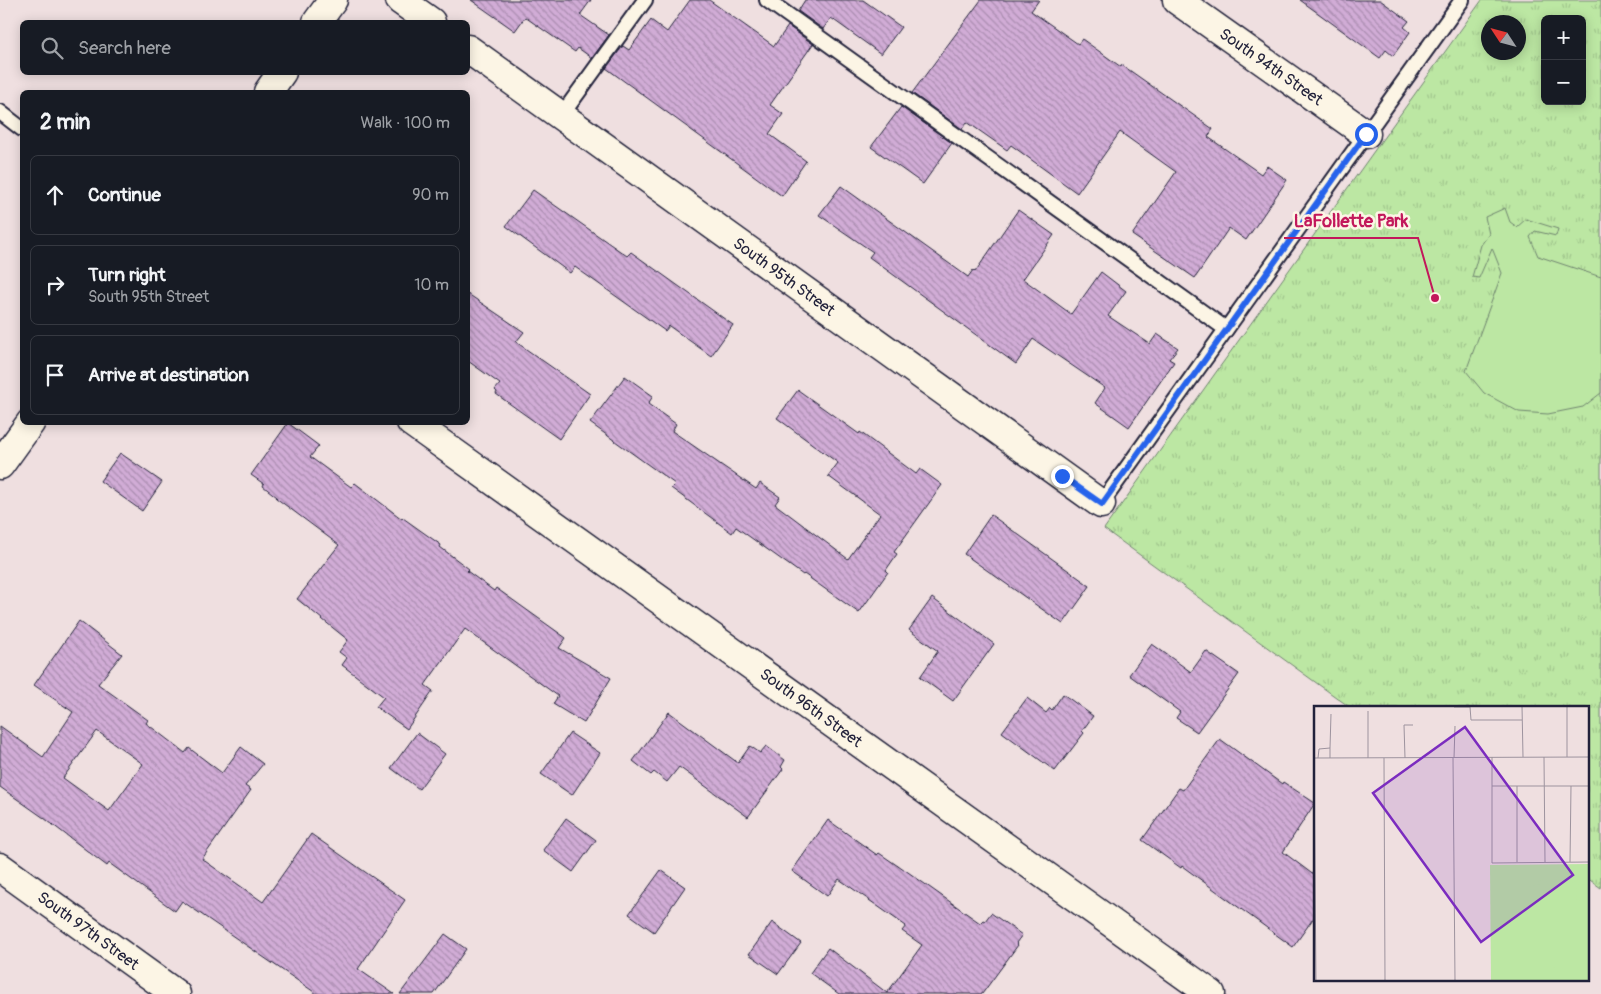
<!DOCTYPE html>
<meta charset="utf-8">
<style>
:root{--surface:#171b24;--page:#242831;--text:#f1f3f6;--muted:#9ea1a6;--line:#363941}
body{margin:0;font-family:Pangolin,sans-serif;background:var(--page);color:var(--text)}
.controls{position:absolute;right:15px;top:15px;display:grid;overflow:hidden;border-radius:8px;box-shadow:0 2px 12px #0003}
.controls button{width:45px;height:45px;display:grid;place-items:center;padding:0;border:0;border-bottom:1px solid var(--line);background:var(--surface);color:var(--text);font:25px sans-serif}
.compass{position:absolute;left:1481px;top:15px;width:45px;height:45px;border-radius:50%;background:var(--surface);box-shadow:0 2px 12px #0003;rotate:306deg}
.stop{position:absolute;width:15px;height:15px;margin:-11px;border:4px solid #2563eb;border-radius:50%;background:#fff}
.stop.end{background:#2563eb;border-color:#fff;box-shadow:0 1px 5px #0008}
.list{margin:0;padding:0;list-style:none}
h2{display:flex;justify-content:space-between;align-items:center;height:65px;margin:0;padding:0 20px;font-size:21px}
h2 small{font-size:16px;font-weight:400;color:var(--muted)}
.list li{display:grid;grid-template-columns:32px 1fr auto;gap:15px;align-items:center;box-sizing:border-box;height:80px;margin:0 10px 10px;padding:0 10px;border:1px solid var(--line);border-radius:8px}
.list b{display:block;font-size:19px;white-space:nowrap}
.list p{margin:0;font-size:16px;white-space:nowrap;color:var(--muted)}
.list em{font-size:16px;font-style:normal;color:var(--muted)}
.icon{flex:none;width:28px;height:28px;fill:none;stroke:currentColor;stroke-width:2;stroke-linecap:round;stroke-linejoin:round}
.map{position:relative;flex:none;width:1601px;height:994px;overflow:hidden}
.search{position:absolute;background:var(--surface);box-shadow:0 2px 12px #0003;left:20px;top:20px;width:450px;height:55px;display:flex;align-items:center;gap:12px;box-sizing:border-box;padding:0 18px;border-radius:8px;color:var(--muted);font-size:19px}
.panel{position:absolute;background:var(--surface);box-shadow:0 2px 12px #0003;left:20px;top:90px;width:450px;height:335px;border-radius:8px}
.map>svg:first-child{display:block}
.park{fill:url(#park-tufts);stroke:#6f846f;fill-rule:evenodd}
.pitch{fill:#bce7a3;stroke:#6f846f}
.building{fill:url(#building-back-hatch);stroke:#22223b;fill-rule:evenodd}
.lines{fill:none;stroke-linecap:round;stroke-linejoin:round}
.lane-casing{stroke:#22223b;stroke-width:18}
.street-casing{stroke:#22223b;stroke-width:31}
.secondary-casing{stroke:#22223b;stroke-width:31}
.lane{stroke:#fcf5e5;stroke-width:14}
.street{stroke:#fcf5e5;stroke-width:28}
.secondary{stroke:#fcf5e5;stroke-width:28}
.route{stroke:#2563eb;stroke-width:6}
.labels{text-anchor:middle;dominant-baseline:central;stroke-width:5;stroke-linejoin:round;paint-order:stroke}
.street-label{font-size:16px;fill:#22223b;stroke:#fcf5e5}
.inset-road{fill:none;stroke:#9d939e;stroke-width:1}
.view{fill:#7b2cbf;fill-opacity:0.15;stroke:#7b2cbf;stroke-width:2.5}
.inset-edge{fill:none;stroke:#22223b;stroke-width:2.5}
.leader{fill:none;stroke:#c2185b;stroke-width:2}
.callout-dot{fill:#c2185b;stroke:#fcf5e5;stroke-width:2}
.callout-label{font-size:18px;text-anchor:middle;font-weight:bold;fill:#c2185b;stroke:#fcf5e5;stroke-width:5;stroke-linejoin:round;paint-order:stroke}
</style>
<div class="map">
<svg width="1601" height="994" viewBox="0 0 1601 994">
<defs>
<pattern id="park-tufts" width="24" height="20" patternUnits="userSpaceOnUse" patternTransform="scale(1.25)"><rect width="24" height="20" fill="#bce7a3"/><path d="M3 7l-1-3M5 7V3M7 7l1-3M15 17l-1-3M17 17v-4M19 17l1-3" fill="none" stroke="#a1c68d"/></pattern>
<pattern id="building-back-hatch" width="6" height="6" patternUnits="userSpaceOnUse" patternTransform="scale(1.25)"><rect width="6" height="6" fill="#d1acd6"/><path d="M-1 5l2 2M0 0l6 6M5-1l2 2" fill="none" stroke="#a98caf"/></pattern>
</defs>
<rect width="100%" height="100%" fill="#efdfe0"/>
<filter id="ink" filterUnits="userSpaceOnUse"><feTurbulence type="fractalNoise" baseFrequency=".02" numOctaves="2"/><feDisplacementMap in="SourceGraphic" scale="10" xChannelSelector="R" yChannelSelector="G"/><feConvolveMatrix kernelMatrix="1 2 1 2 8 2 1 2 1" color-interpolation-filters="sRGB"/></filter>
<g filter="url(#ink)">
<path class="park" d="M1482,0H1601V888L1587,878V708H1351L1104,529ZM1545,19H1582V101H1545ZM1488,22H1518V52H1488Z"/>
<polygon class="pitch" points="1505,208 1510,222 1517,227 1526,219 1558,229 1556,236 1535,231 1530,237 1538,256 1601,277 1601,393 1583,407 1548,414 1519,412 1484,393 1466,371 1502,273 1492,248 1479,278 1472,277 1481,245 1489,234 1485,217"/>
<g class="building">
<polygon points="471,0 591,0 580,15 609,35 592,58 578,48 575,52 525,17 515,31"/>
<polygon points="690,0 709,0 774,46 788,26 813,44 770,105 783,114 769,134 806,161 782,196 606,68 623,46 629,50 651,20 667,32"/>
<polygon points="805,0 863,0 901,27 881,54 831,18 823,29 798,11"/>
<polygon points="981,0 1039,0 1031,11 1078,44 1082,39 1121,67 1122,65 1213,129 1208,137 1261,174 1267,166 1287,180 1246,240 1229,228 1195,278 1132,235 1176,172 1120,132 1077,193 1011,145 1007,150 967,122 962,129 912,93"/>
<polygon points="1300,0 1380,0 1409,21 1404,27 1410,32 1393,56 1386,50 1380,58"/>
<polygon points="901,107 952,143 923,184 871,147"/>
<polygon points="841,186 968,277 973,270 975,272 1018,210 1054,235 1023,279 1071,314 1101,272 1126,291 1108,316 1150,344 1157,334 1178,348 1169,359 1174,362 1129,427 1095,403 1105,388 1033,339 1016,364 869,257 873,252 819,215"/>
<polygon points="533,190 627,256 631,252 733,325 711,356 669,326 665,331 575,267 570,273 506,226"/>
<polygon points="468,294 524,332 516,342 590,394 559,439 496,394 497,392 495,390 500,384 468,361"/>
<polygon points="625,376 653,396 648,404 676,424 672,431 756,489 760,483 780,497 775,504 848,559 880,514 828,476 838,463 777,418 798,390 859,434 860,432 916,474 920,469 942,485 894,552 897,554 886,570 888,572 859,613 804,574 803,575 736,527 732,533 671,488 675,484 590,423"/>
<polygon points="288,423 319,446 310,457 351,487 355,483 402,519 403,518 441,545 440,547 469,569 467,571 494,591 496,588 566,638 559,648 611,678 584,723 553,704 558,696 465,629 425,685 433,691 407,729 376,707 384,697 342,665 347,658 339,652 348,640 297,599 339,545 276,498 277,497 263,486 264,484 251,475"/>
<polygon points="120,453 162,482 142,511 100,481"/>
<polygon points="991,515 1090,586 1063,624 964,554"/>
<polygon points="932,598 994,644 953,701 920,677 938,651 909,630"/>
<path d="M79,621L122,654L98,684L148,720L146,723L185,753L189,748L222,773L241,747L263,764L245,786L251,790L202,859L263,902L311,834L405,900L358,969L394,994H317L182,901L175,911L109,863L107,866L44,818L0,787V726L43,757L73,712L34,685ZM97,731L143,764L109,811L63,778Z"/>
<polygon points="1152,644 1191,672 1206,651 1239,674 1197,732 1176,718 1180,712 1129,675"/>
<polygon points="1063,694 1093,716 1082,731 1084,733 1055,771 1002,732 1027,698 1046,713 1050,708 1052,710"/>
<polygon points="669,712 738,763 750,746 760,753 766,746 785,760 781,767 783,769 748,817 679,767 667,782 654,772 651,775 633,761"/>
<polygon points="417,733 445,754 419,789 391,768"/>
<polygon points="570,733 600,753 572,795 541,774"/>
<polygon points="1220,739 1282,784 1283,782 1315,803 1283,852 1315,876 1315,916 1293,947 1182,866 1181,868 1142,840 1179,788 1183,790"/>
<polygon points="566,818 596,840 573,872 543,850"/>
<polygon points="828,820 877,855 879,853 898,866 898,865 980,923 983,920 985,921 991,913 1022,935 1016,943 1018,945 982,994 839,994 810,973 828,948 887,993 922,945 902,931 906,926 839,879 827,896 792,871"/>
<polygon points="661,870 685,887 654,932 629,914"/>
<polygon points="772,922 801,943 778,974 749,954"/>
<polygon points="445,934 466,949 434,994 400,994"/>
</g>
<g class="lines">
<g class="lane-casing">
<g id="lane">
<polyline points="767,0 1226,329"/>
<polyline points="0,112 22,129"/>
<polyline points="561,116 645,0"/>
<polyline points="1101,504 1462,0"/>
</g>
</g>
<g class="street-casing">
<g id="street">
<polyline points="400,0 431,22"/>
<polyline points="1177,0 1366,134"/>
<polyline points="468,49 1101,504"/>
<polyline points="411,422 1211,994"/>
<polyline points="0,867 176,994"/>
</g>
</g>
<g class="secondary-casing">
<g id="secondary">
<polyline points="317,22 333,0"/>
<polyline points="268,92 282,72"/>
<polyline points="0,465 31,422"/>
</g>
</g>
<use href="#lane" class="lane"/>
<use href="#street" class="street"/>
<use href="#secondary" class="secondary"/>
</g>
</g>
<g class="lines" filter="url(#ink)">
<polyline class="route" points="1062,476 1102,504 1366,134"/>
</g>
<g class="labels">
<g class="street-label">
<text transform="translate(1271 67) rotate(35)">South 94th Street</text>
<text transform="translate(784 277) rotate(36)">South 95th Street</text>
<text transform="translate(811 708) rotate(36)">South 96th Street</text>
<text transform="translate(88 931) rotate(36)">South 97th Street</text>
</g>
</g>
<g transform="translate(1314 706)">
<rect width="275" height="275" fill="#efdfe0"/>
<path d="M275,158V275H177L176,159Z" fill="#bce7a3"/>
<path d="M231,173L235,180H231L233,192L220,195L215,189V181L227,178L224,176ZM264,174L265,179L275,178V194L271,196L263,194L262,182L258,185V177ZM240,261L249,275H227Z" fill="#bce7a3"/>
<path class="inset-road" d="M208,0L209,51M253,0V51M140,1H156L157,14H208M16,42L17,8M178,51V157L275,156M230,51L231,156M0,52L275,51M4,52L5,43L16,42V52M54,52V5M70,52L71,275M91,52L90,19H99M139,52L141,275M140,52L141,20M0,60L2,275M178,80H275M203,80V156M256,156L257,80"/>
<path class="view" d="M151,21L259,169L167,236L59,87Z"/>
<rect width="275" height="275" class="inset-edge"/>
</g>
<path class="leader" d="M1435 298L1418 238H1284"/>
<circle class="callout-dot" cx="1435" cy="298" r="5"/>
<g class="callout-label">
<text x="1351" y="227">LaFollette Park</text>
</g>
</svg>
<div class="controls">
<button>+</button>
<button>−</button>
</div>
<svg class="compass" viewBox="-18 -18 36 36"><path d="M0-13l5 13h-10z" fill="#e53935"/><path d="M0 13l5-13h-10z" fill="#9ea1a6"/></svg>
<div class="stop" style="left:1366px;top:134px"></div>
<div class="stop end" style="left:1062px;top:476px"></div>
<div class="search"><svg class="icon" aria-label="search" viewBox="0 0 24 24"><circle cx="10" cy="10" r="6"/><path d="M15 15l6 6"/></svg>Search here</div>
<section class="panel">
<h2>2 min<small>Walk · 100 m</small></h2>
<ul class="list">
<li><svg class="icon" aria-label="ahead" viewBox="0 0 24 24"><path d="M12 20V5M6 11l6-6 6 6"/></svg><div><b>Continue</b></div><em>90 m</em></li>
<li><svg class="icon" aria-label="right" viewBox="0 0 24 24"><path d="M7 20v-9h11M14 6l5 5-5 5"/></svg><div><b>Turn right</b><p>South 95th Street</p></div><em>10 m</em></li>
<li><svg class="icon" aria-label="arrive" viewBox="0 0 24 24"><path d="M6 21V4h12l-3 4 3 4H6"/></svg><div><b>Arrive at destination</b></div></li>
</ul>
</section>
</div>
